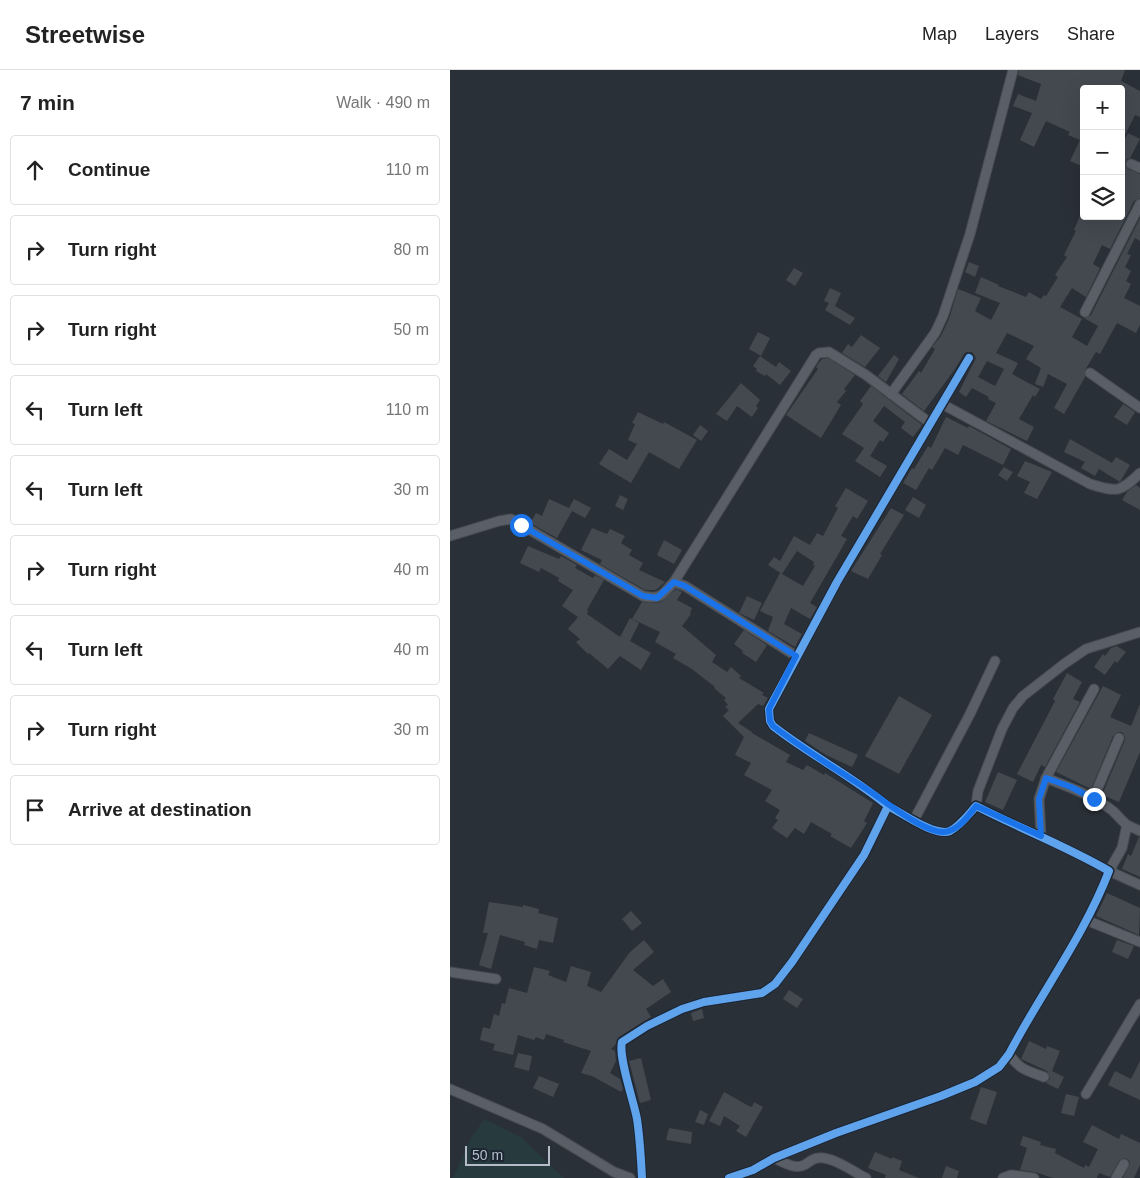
<!DOCTYPE html>
<meta charset="utf-8">
<style>
:root{--surface:#fff;--page:#f2f2f2;--text:#222;--muted:#767676;--line:#e0e0e0}
body{margin:0;font-family:Arial,sans-serif;background:var(--page);color:var(--text)}
.controls{position:absolute;right:15px;top:15px;display:grid;overflow:hidden;border-radius:5px;box-shadow:0 5px 20px #0002}
.controls button{width:45px;height:45px;display:grid;place-items:center;padding:0;border:0;border-bottom:1px solid var(--line);background:var(--surface);color:var(--text);font:25px sans-serif}
.scale{position:absolute;left:15px;bottom:12px;width:85px;box-sizing:border-box;padding-left:5px;border:2px solid #b4bcc9;border-top:0;font-size:14px;line-height:18px;white-space:nowrap;color:#b4bcc9;-webkit-text-stroke:4px #1d2633;paint-order:stroke}
.stop{position:absolute;width:15px;height:15px;margin:-11px;border:4px solid #1a73e8;border-radius:50%;background:#fff}
.stop.end{background:#1a73e8;border-color:#fff;box-shadow:0 1px 5px #0008}
.list{margin:0;padding:0;list-style:none}
h2{display:flex;justify-content:space-between;align-items:center;height:65px;margin:0;padding:0 20px;font-size:21px}
h2 small{font-size:16px;font-weight:400;color:var(--muted)}
.list li{display:grid;grid-template-columns:32px 1fr auto;gap:15px;align-items:center;box-sizing:border-box;height:70px;margin:0 10px 10px;padding:0 10px;border:1px solid var(--line);border-radius:5px}
.list b{display:block;font-size:19px;white-space:nowrap}
.list em{font-size:16px;font-style:normal;color:var(--muted)}
.icon{flex:none;width:28px;height:28px;fill:none;stroke:currentColor;stroke-width:2;stroke-linecap:round;stroke-linejoin:round}
.map{position:relative;flex:none;width:690px;height:1108px;overflow:hidden}
header{display:flex;align-items:center;gap:30px;box-sizing:border-box;height:70px;padding:0 25px;background:var(--surface);border-bottom:1px solid var(--line)}
header strong{font-size:24px}
nav{display:flex;gap:28px;margin-inline-start:auto;font-size:18px}
main{display:flex}
aside{flex:1;background:var(--surface)}
.map>svg:first-child{display:block}
.green{fill:#273a3e}
.building{fill:#444950;fill-rule:evenodd}
.lines{fill:none;stroke-linecap:round;stroke-linejoin:round}
.street-casing{stroke:#484c53;stroke-width:11}
.street{stroke:#5a5e66;stroke-width:9}
.cycleway-casing{stroke:#1d2633;stroke-width:11}
.cycleway{stroke:#60a3ed;stroke-width:8}
.route{stroke:#1a73e8;stroke-width:6}
</style>
<header>
<strong>Streetwise</strong>
<nav><a>Map</a><a>Layers</a><a>Share</a></nav>
</header>
<main>
<aside>
<h2>7 min<small>Walk · 490 m</small></h2>
<ul class="list">
<li><svg class="icon" aria-label="ahead" viewBox="0 0 24 24"><path d="M12 20V5M6 11l6-6 6 6"/></svg><div><b>Continue</b></div><em>110 m</em></li>
<li><svg class="icon" aria-label="right" viewBox="0 0 24 24"><path d="M7 20v-9h11M14 6l5 5-5 5"/></svg><div><b>Turn right</b></div><em>80 m</em></li>
<li><svg class="icon" aria-label="right" viewBox="0 0 24 24"><path d="M7 20v-9h11M14 6l5 5-5 5"/></svg><div><b>Turn right</b></div><em>50 m</em></li>
<li><svg class="icon" aria-label="left" viewBox="0 0 24 24"><path d="M17 20v-9H6M10 6l-5 5 5 5"/></svg><div><b>Turn left</b></div><em>110 m</em></li>
<li><svg class="icon" aria-label="left" viewBox="0 0 24 24"><path d="M17 20v-9H6M10 6l-5 5 5 5"/></svg><div><b>Turn left</b></div><em>30 m</em></li>
<li><svg class="icon" aria-label="right" viewBox="0 0 24 24"><path d="M7 20v-9h11M14 6l5 5-5 5"/></svg><div><b>Turn right</b></div><em>40 m</em></li>
<li><svg class="icon" aria-label="left" viewBox="0 0 24 24"><path d="M17 20v-9H6M10 6l-5 5 5 5"/></svg><div><b>Turn left</b></div><em>40 m</em></li>
<li><svg class="icon" aria-label="right" viewBox="0 0 24 24"><path d="M7 20v-9h11M14 6l5 5-5 5"/></svg><div><b>Turn right</b></div><em>30 m</em></li>
<li><svg class="icon" aria-label="arrive" viewBox="0 0 24 24"><path d="M6 21V4h12l-3 4 3 4H6"/></svg><div><b>Arrive at destination</b></div></li>
</ul>
</aside>
<div class="map">
<svg width="690" height="1108" viewBox="0 0 690 1108">
<rect width="100%" height="100%" fill="#2a3038"/>
<polygon class="green" points="34,1049 72,1068 114,1108 3,1108 21,1068"/>
<g class="building">
<polygon points="569,0 675,0 671,11 690,21 690,47 685,45 671,73 671,19 634,19 634,97 620,91 630,70 618,65 620,62 596,51 584,77 570,70 582,43 563,36 568,24 586,31 591,14 568,5"/>
<path d="M678,63L690,69L680,88L677,89L675,94L678,99L690,104V128L684,131L660,179L652,175L643,194L650,198L636,227L622,218L610,237L632,249L622,267L637,276L648,256L634,248L641,245L690,148V171L685,168L677,184L681,185L675,197L681,201L676,211L681,214L674,228L690,236V255L686,263L667,253L650,284L646,282L635,300V307L614,344L604,338L617,314L598,304L593,317L585,314L591,298L576,289L584,276L557,263L546,283L568,293L562,304L590,319L585,327L583,325L569,349L584,357L577,371L536,351L546,333L538,329L539,327L522,318L516,327L509,322L526,288L522,282H516L514,284L505,299L474,341L452,324L469,301L471,303L485,279L482,277L491,266L499,249L508,219L531,228L525,241L541,250L550,233L525,223L531,207L549,215L548,216L576,227L579,222L591,229L594,225L596,226L608,207L605,205L617,187L614,185L626,161L624,160L630,146H671V76ZM537,291L554,299L545,316L528,307Z"/>
<polygon points="519,192 529,196 525,207 515,202"/>
<polygon points="344,198 353,203 345,216 336,210"/>
<polygon points="380,218 391,223 385,236 405,248 400,255 375,240 379,233 374,231"/>
<polygon points="308,262 320,268 311,286 299,279"/>
<polygon points="411,265 430,278 415,297 392,283 398,274 402,277"/>
<polygon points="444,285 449,289 436,312 428,306"/>
<polygon points="310,286 326,297 329,292 341,301 330,315 316,304 315,306 306,301 307,299 303,296"/>
<polygon points="378,288 405,305 394,319 396,321 387,332 391,335 371,368 336,345 368,299 366,297 368,294 372,289"/>
<polygon points="291,313 310,330 306,336 308,338 302,347 287,336 277,351 266,344"/>
<polygon points="421,316 472,355 463,367 451,358 455,352 434,336 423,351 439,363 433,372 430,370 420,386 437,396 430,407 405,391 414,378 392,364 413,334 410,331"/>
<polygon points="673,334 685,342 677,355 664,347"/>
<polygon points="188,342 213,354 214,352 247,370 229,399 199,382 181,413 149,394 159,379 177,390 187,374 178,370 185,354 182,353"/>
<polygon points="496,347 518,358 519,356 561,379 553,395 513,375 508,385 495,378 482,400 479,398 466,420 453,413 462,398 464,399 478,376 481,378"/>
<polygon points="250,355 258,361 251,371 243,365"/>
<polygon points="620,369 662,393 666,387 680,395 670,412 649,399 645,406 631,398 635,392 614,382"/>
<polygon points="575,391 602,402 587,429 574,423 580,412 567,406"/>
<polygon points="554,397 563,402 557,411 548,405"/>
<polygon points="686,415 690,418 690,440 672,430 677,422"/>
<path d="M396,418L418,431L407,449L403,446L391,466L397,469L360,533L367,537L360,549L341,538L334,554L352,564L345,577L318,561L323,547L310,541L330,503L332,504L318,495L324,487L330,491L344,466L360,475L367,463L373,466L388,438L385,436ZM347,481L364,492L363,495L365,496L353,516L332,504Z"/>
<polygon points="170,425 178,429 173,440 165,436"/>
<polygon points="463,427 476,435 469,448 455,440"/>
<polygon points="99,429 119,438 124,429 141,438 135,448 122,441 107,468 80,453 86,443 92,446"/>
<polygon points="441,438 454,445 430,484 432,485 418,509 401,501"/>
<polygon points="142,458 157,464 160,459 175,466 171,473 182,480 179,485 193,493 189,500 215,512 206,520 195,520 150,494 152,490 131,480"/>
<polygon points="214,470 232,480 224,494 207,485"/>
<polygon points="78,476 109,489 111,486 127,495 125,498 143,508 145,505 154,510 137,540 138,541 137,544 170,567 180,548 189,553 180,571 201,583 191,600 170,586 158,599 139,583 138,584 126,572 130,569 118,559 128,547 112,536 123,520 108,511 109,508 91,498 89,502 70,493"/>
<polygon points="226,519 232,522 227,530 242,538 240,543 241,544 232,556 266,585 262,592 277,602 281,597 291,606 289,608 314,623 312,625 318,628 313,636 308,634 288,653 302,662 302,663 340,685 336,692 353,700 357,695 374,705 375,703 423,733 414,751 417,753 401,778 380,766 382,764 361,752 354,764 345,758 337,768 322,758 328,750 325,748 330,740 315,731 322,720 294,705 301,693 285,685 294,667 273,646 279,640 275,637 278,635 274,630 276,628 264,618 265,617 242,599 223,588 226,584 205,572 210,562 182,549 192,532 204,533 211,532"/>
<polygon points="297,526 312,533 304,550 289,543"/>
<polygon points="294,560 317,575 306,592 292,583 293,581 284,574"/>
<polygon points="667,576 676,582 667,593 665,591 655,605 644,597 653,584 655,586 661,578"/>
<polygon points="617,603 632,612 623,629 630,632 595,697 591,695 583,712 567,704 605,631 603,629"/>
<polygon points="653,616 671,625 660,647 681,656 690,634 690,682 669,732 652,725 675,670 675,667 672,662 668,662 663,666 641,719 606,702"/>
<polygon points="449,626 482,645 449,704 415,686"/>
<polygon points="359,663 408,685 402,697 376,685 355,671"/>
<polygon points="548,702 567,710 553,740 535,732"/>
<polygon points="689,767 690,767 690,807 672,799 678,784 681,786"/>
<polygon points="657,823 690,838 689,865 646,846"/>
<polygon points="39,832 73,837 73,835 89,839 88,843 108,848 103,873 89,870 87,879 74,875 75,872 50,865 41,899 29,895 38,863 33,863"/>
<polygon points="181,841 192,853 182,861 172,849"/>
<polygon points="194,870 204,882 183,900 203,916 213,909 221,922 196,939 201,947 169,967 165,975 161,979 165,981 166,991 160,1003 170,1009 173,1019 171,1022 142,1006 131,1003 141,981 113,972 114,970 96,964 94,970 86,967 84,970 68,965 63,985 43,980 45,974 30,970 33,957 40,959 44,944 49,946 52,933 55,934 59,918 77,923 84,897 100,901 98,905 116,912 121,896 141,902 137,916 151,922 180,882"/>
<polygon points="667,870 684,876 678,889 662,882"/>
<polygon points="339,920 353,929 347,938 333,929"/>
<polygon points="252,939 254,948 243,951 241,943"/>
<polygon points="579,971 596,979 597,976 610,981 602,1001 614,1007 608,1019 596,1013 600,1009 597,1001 571,989"/>
<polygon points="68,983 82,986 79,1001 64,997"/>
<polygon points="191,988 201,1030 190,1033 179,991"/>
<polygon points="690,991 690,1030 658,1015 665,1001 681,1009"/>
<polygon points="89,1006 109,1014 103,1027 83,1018"/>
<polygon points="531,1017 547,1022 536,1055 520,1049"/>
<polygon points="274,1022 297,1035 302,1037 304,1032 313,1037 296,1067 286,1061 290,1056 274,1046 270,1056 259,1051"/>
<polygon points="616,1024 629,1027 624,1046 611,1043"/>
<polygon points="250,1040 258,1044 254,1055 245,1052"/>
<polygon points="642,1055 669,1069 671,1064 690,1073 690,1095 684,1108 673,1108 680,1094 679,1090 674,1088 669,1091 660,1107 649,1103 647,1108 603,1108 585,1102 570,1100 577,1078 570,1075 573,1066 591,1072 590,1075 606,1079 605,1083 634,1098 635,1095 639,1097 648,1079 633,1072"/>
<polygon points="219,1058 242,1062 241,1074 216,1070"/>
<polygon points="425,1082 442,1089 442,1087 452,1091 449,1100 469,1108 435,1108 436,1105 418,1098"/>
<polygon points="496,1096 509,1101 507,1108 492,1108"/>
</g>
<g class="lines">
<g class="street-casing">
<g id="street">
<polyline points="681,94 690,98"/>
<polyline points="635,242 690,134"/>
<polyline points="640,303 690,338"/>
<polyline points="441,324 485,263 493,246 520,164 563,0"/>
<path d="M492,334L640,414C667,422 670,423 690,403"/>
<path d="M0,466L49,451L61,449L193,526C212,530 212,524 224,512L235,516L346,586"/>
<polyline points="224,512 366,285 369,283 379,282 416,305 480,353"/>
<polyline points="596,708 644,619"/>
<polyline points="643,729 669,668"/>
<path d="M438,736C402,706 360,685 323,656L320,651L319,639L387,512L519,288"/>
<polyline points="526,736 528,721 552,659 563,638 573,626 614,594 636,579 690,562"/>
<polyline points="464,750 520,644 545,591"/>
<polyline points="677,755 690,761"/>
<path d="M591,766L589,729L596,708C619,717 644,726 663,741C668,746 672,751 677,755L672,778L659,801L690,815"/>
<polyline points="636,850 690,872"/>
<polyline points="0,902 46,909"/>
<path d="M559,984C570,1000 576,1000 594,1007"/>
<polyline points="0,1019 93,1059 164,1102 180,1108"/>
<polyline points="636,1024 690,934"/>
<path d="M324,1088C333,1092 345,1100 354,1095C359,1093 362,1088 368,1088C382,1086 404,1102 416,1108"/>
<path d="M192,1108C191,1088 190,1069 187,1049C184,1032 168,987 172,972L197,956L232,939L254,932L312,923L325,914L342,892L414,785L438,736C452,743 485,767 500,761C511,755 518,745 526,736C571,759 616,776 659,801C634,866 591,923 559,984L549,997L525,1012L491,1026L386,1063L324,1088L303,1100L279,1108"/>
<polyline points="553,1108 561,1105 584,1108"/>
<polyline points="666,1108 674,1094"/>
</g>
</g>
<use href="#street" class="street"/>
<g class="cycleway-casing">
<g id="cycleway">
<path d="M438,736C402,706 360,685 323,656L320,651L319,639L387,512L519,288"/>
<path d="M192,1108C191,1088 190,1069 187,1049C184,1032 168,987 172,972L197,956L232,939L254,932L312,923L325,914L342,892L414,785L438,736C452,743 485,767 500,761C511,755 518,745 526,736C571,759 616,776 659,801C634,866 591,923 559,984L549,997L525,1012L491,1026L386,1063L324,1088L303,1100L279,1108"/>
</g>
</g>
<use href="#cycleway" class="cycleway"/>
</g>
<g class="lines">
<path class="route" d="M71,455L193,526L207,528L224,512L235,516L346,586L319,639L320,651L323,656C354,680 388,700 421,722C437,733 475,763 494,762C508,761 518,746 526,736L591,766L589,729L596,708L621,717L644,729"/>
</g>
</svg>
<div class="controls">
<button>+</button>
<button>−</button>
<button><svg class="icon" aria-label="layers" viewBox="0 0 24 24"><path d="M12 4l9 5-9 5-9-5zM3 14l9 5 9-5"/></svg></button>
</div>
<div class="scale">50 m</div>
<div class="stop" style="left:71px;top:455px"></div>
<div class="stop end" style="left:644px;top:729px"></div>
</div>
</main>
